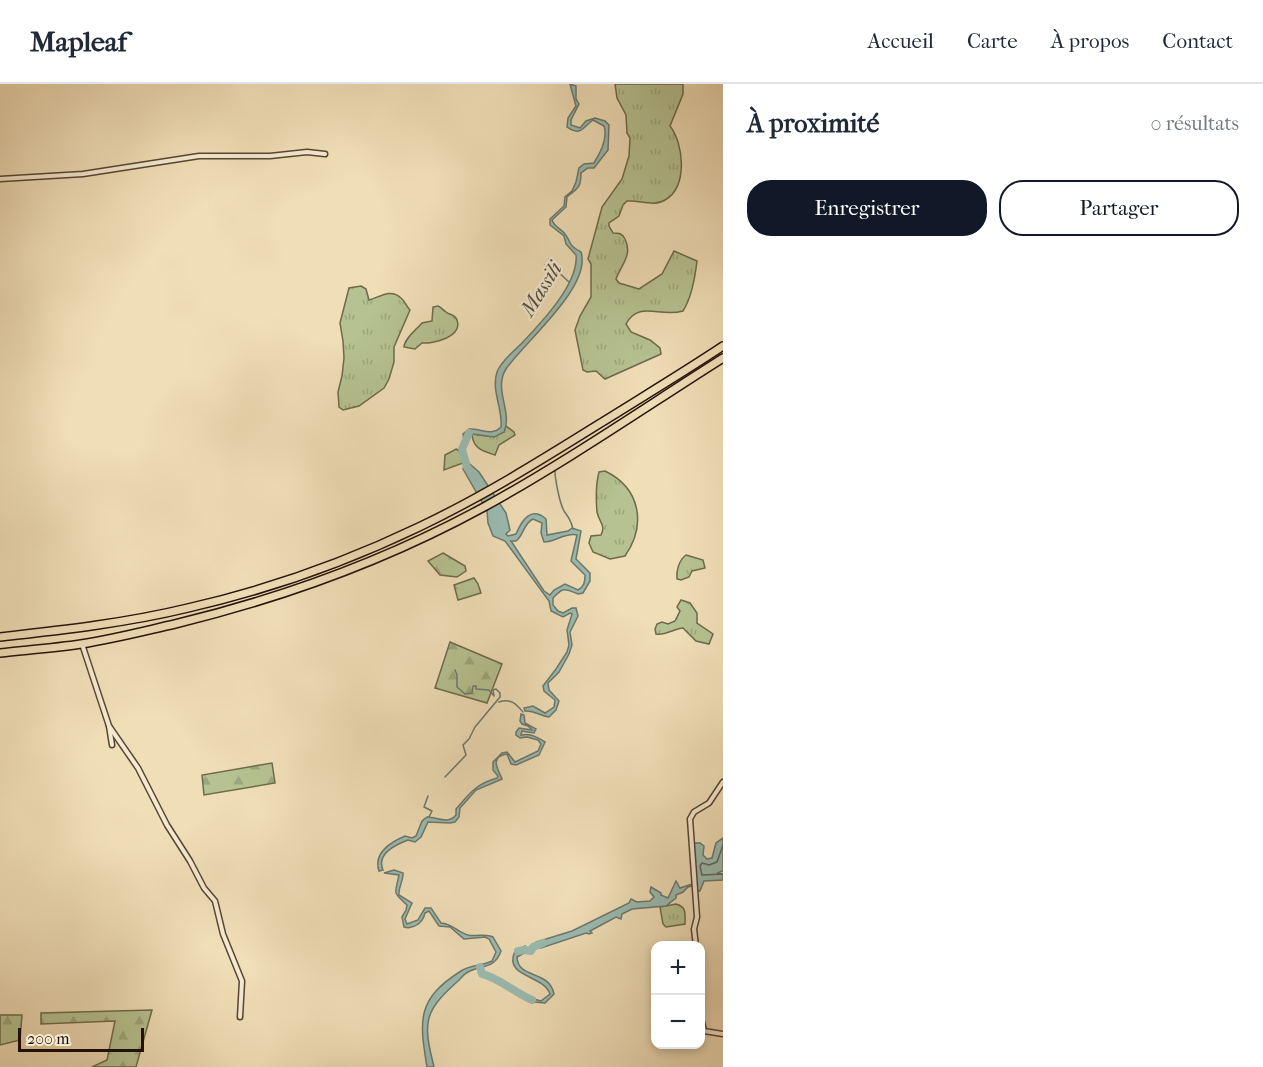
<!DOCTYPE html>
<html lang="fr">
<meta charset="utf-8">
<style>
:root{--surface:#fff;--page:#f2f2f3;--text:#1f2937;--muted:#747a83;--line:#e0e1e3;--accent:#111827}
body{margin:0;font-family:"IM FELL French Canon",serif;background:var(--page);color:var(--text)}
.controls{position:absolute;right:18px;bottom:18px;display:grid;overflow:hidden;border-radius:12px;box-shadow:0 3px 9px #0003}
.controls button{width:54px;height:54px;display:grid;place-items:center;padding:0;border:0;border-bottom:2px solid var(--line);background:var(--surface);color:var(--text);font:30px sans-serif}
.scale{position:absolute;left:18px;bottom:15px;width:126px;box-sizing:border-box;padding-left:6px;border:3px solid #241208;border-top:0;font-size:16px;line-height:21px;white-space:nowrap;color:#241208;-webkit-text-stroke:4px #f5ead0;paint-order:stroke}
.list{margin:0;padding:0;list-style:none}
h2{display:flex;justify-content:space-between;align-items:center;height:78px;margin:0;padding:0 24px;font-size:26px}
h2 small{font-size:20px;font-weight:400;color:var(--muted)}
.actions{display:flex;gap:12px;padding:18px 24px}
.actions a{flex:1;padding:14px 0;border:2px solid var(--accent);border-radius:24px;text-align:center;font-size:21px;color:var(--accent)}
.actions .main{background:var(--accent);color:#fff}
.map{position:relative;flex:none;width:723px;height:983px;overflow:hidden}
header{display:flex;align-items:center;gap:36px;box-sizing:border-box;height:84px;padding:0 30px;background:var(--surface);border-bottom:2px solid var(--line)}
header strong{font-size:28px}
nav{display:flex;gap:33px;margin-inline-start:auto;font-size:21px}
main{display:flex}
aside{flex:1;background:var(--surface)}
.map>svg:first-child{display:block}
.grass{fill:url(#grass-tufts);stroke:#6d6a4c;stroke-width:1.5}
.forest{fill:url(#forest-firs);stroke:#6d6a4c;stroke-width:1.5}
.water{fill:#9abcb2;stroke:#6b786e;stroke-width:1.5;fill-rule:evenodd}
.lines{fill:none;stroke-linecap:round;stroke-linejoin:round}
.shore{stroke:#5f675d;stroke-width:1.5}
.stream{stroke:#6b786e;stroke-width:1.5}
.river{stroke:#9abcb2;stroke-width:8}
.minor-casing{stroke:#574534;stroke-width:7}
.trunk-casing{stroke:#241208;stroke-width:10}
.minor{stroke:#f5ead0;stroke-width:4}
.trunk{stroke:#f0deb7;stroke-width:7}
.labels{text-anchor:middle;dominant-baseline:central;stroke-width:4.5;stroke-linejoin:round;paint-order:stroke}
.water-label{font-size:21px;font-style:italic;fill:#4d4e44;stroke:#f5ead0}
</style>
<header>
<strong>Mapleaf</strong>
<nav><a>Accueil</a><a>Carte</a><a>À propos</a><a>Contact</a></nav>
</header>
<main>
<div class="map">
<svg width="723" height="983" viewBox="0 0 723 983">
<defs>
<pattern id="grass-tufts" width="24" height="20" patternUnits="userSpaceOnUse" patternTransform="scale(1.5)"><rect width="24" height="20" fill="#b6c291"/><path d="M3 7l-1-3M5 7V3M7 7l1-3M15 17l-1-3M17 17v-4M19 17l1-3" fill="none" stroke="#9ca67c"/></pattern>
<pattern id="forest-firs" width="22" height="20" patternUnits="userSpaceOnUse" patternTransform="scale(1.5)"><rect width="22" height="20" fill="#b6c291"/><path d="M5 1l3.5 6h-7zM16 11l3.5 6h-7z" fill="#9ca67c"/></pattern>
</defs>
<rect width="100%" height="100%" fill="#f0deb7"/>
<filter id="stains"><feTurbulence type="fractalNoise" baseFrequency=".00333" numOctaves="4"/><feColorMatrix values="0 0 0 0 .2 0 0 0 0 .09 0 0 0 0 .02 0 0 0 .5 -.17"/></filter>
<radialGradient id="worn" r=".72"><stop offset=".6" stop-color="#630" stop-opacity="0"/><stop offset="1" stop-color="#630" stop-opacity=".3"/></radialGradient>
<g class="grass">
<path d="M615,0H683V10L670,42C684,60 688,103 665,116C654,123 640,116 627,117L623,121L619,132L609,139V142L613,149C619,149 622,149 625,155C633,171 621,181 616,195L619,199L639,205L662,190L674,167L697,177C695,194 692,213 683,227C660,234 639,216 626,240L631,248L650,256L660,264L661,270L605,295L596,287L587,288L583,286L575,246L580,232L591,213V180L588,175L602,123L622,95L629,72L630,54L627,49L626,31L617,14Z"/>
<path d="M361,202L366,205L369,216C380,213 391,204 401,214C405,217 406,222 410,226L394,263V278L389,295L384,304L359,322L343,326L339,323L338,308L342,292L344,274L343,257L340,239L349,204Z"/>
<path d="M438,222C441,223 443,226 446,228C449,231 455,230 457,236C463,253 433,260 422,259L415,265L404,263C405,254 416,246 422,239L432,237L433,223Z"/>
<path d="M506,342L514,348L515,351L499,361L495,371C483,367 473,365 472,350L487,352L504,348Z"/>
<polygon points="456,365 463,369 463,379 444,386 445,371"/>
<path d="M605,387C640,404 647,440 625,472L610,475L593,468L589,459L591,452L601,451C606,441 599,438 597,428C596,416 596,399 599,388Z"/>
<path d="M686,471L703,476L705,484L692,487L689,493L681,496L677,495C676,487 679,476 686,471Z"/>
<path d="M681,516L690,519L697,529V539L713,550L709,560L696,557L683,544C673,545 665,552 656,550L655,545L657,540L662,538L668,540L675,537L680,527L677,523Z"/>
<path d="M676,820C687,823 685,830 685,840L666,843L663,840L660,823Z"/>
</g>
<g class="forest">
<polygon points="443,469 465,482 466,487 457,493 440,491 428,477"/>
<polygon points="474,494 478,500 481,509 458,516 454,501"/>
<polygon points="450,558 502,580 487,619 435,604"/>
<polygon points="272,679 275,699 204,711 202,691"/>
<polygon points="152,926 136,983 92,983 107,976 115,937 41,940 41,929"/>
<polygon points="0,931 22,931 20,956 0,961"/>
</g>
<g class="water">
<path d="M570,0L576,2V15L579,20L571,36V41L580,44L586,37L595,34L605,37L609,41L608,66L594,84H588L581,89C581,104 578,104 567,113L566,123L552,136C555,144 561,144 565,150C573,161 567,160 581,168C592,203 524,258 506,285C493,305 513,328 504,348L494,353L473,350L466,357H464L463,350L469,345C481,344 491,353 501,343C503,325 491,307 497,288C501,277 513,268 521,260C540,240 579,200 576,171L566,160L564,152L550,141V135L564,122L565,113L572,107L576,98L579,84L584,80L594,79C601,68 608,54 604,42L593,36C583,43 581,53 567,43L568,34L576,22Z"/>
<path d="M463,374L479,388L506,429L510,446L506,450L508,452L516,450C522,436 531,422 546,435L547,451L568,447L572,444L581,447L576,475L590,489V497L583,509L578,510C565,505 564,502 553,514V521L558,527L563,529L572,524H576L578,532L570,548L572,561L569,570L559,588L548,599L549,606L559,617L556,626L549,633C539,632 535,626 525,627L524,624L533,622L545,629L554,623L555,616L544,607L543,602L556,585L567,568L569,561L567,546L572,530L570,529L563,533L551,527L549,517L505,457L493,452L488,439L487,427L463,385L464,382ZM533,435L542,439L541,449L544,458C555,458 566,448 577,451L571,477L585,491C585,498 584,503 578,506L565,500L554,506L550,511L544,507L511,457H516C524,451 523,440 533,435Z"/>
<path d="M521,630L524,631L525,639L536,645L534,649L522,647L521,651C530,649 537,653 545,658L539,671L516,681L511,680L507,670C489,673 498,685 502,695L476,706L460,724L459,733L455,738L450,739L428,738L421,753L415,758L408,756C395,761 376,770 383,786L379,787C373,769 391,758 405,752L412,754L416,752L422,737L427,733C437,733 448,741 456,731V725C470,709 476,700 497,694L498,692L493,686V678L502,669L507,668L515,678L538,667L541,660L538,656L527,653L520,654L516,651V648L519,644L532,646L528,642L522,640L520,637Z"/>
<polygon points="723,754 723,787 717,789 723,790 723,796 704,797 700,807 696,807 692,759 700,759 704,762 703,771 707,775 712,774 716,759"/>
<path d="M394,786L403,789C404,796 398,803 399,811L412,819L405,835L407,840L418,836L425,824H431L441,839C453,840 457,848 468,851C477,853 485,849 493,853L501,867C495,885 481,881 468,888C464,890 461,894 458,897C423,928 423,939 434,983H427C419,935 417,915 461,887C470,881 482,882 492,877L496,868L489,855L485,853L464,855L450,843L439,842L429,827L425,829C423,838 414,846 404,843L402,833L406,826L407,821C392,807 395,811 399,791L384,789Z"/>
<polygon points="676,797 680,804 692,800 692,802 688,803 683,808 676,811 676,814 666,822 632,825 622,830 621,835 616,833 590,847 592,849 589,850 586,849 541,864 535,862 536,858 572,847 629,819 631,815 637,818 650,817 654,813 650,808 651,803 661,809 661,811 668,814"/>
<path d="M525,862L526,868L517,873C518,896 549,885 554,910L545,919L534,918L523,912L541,917L550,910C543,890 503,894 515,867Z"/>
</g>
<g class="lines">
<polyline class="shore" points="723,761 717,778 709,781 702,779 700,782 702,791 723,790"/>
<g class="stream">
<polyline points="549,175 554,178 557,187 569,198"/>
<polyline points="545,181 555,184"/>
<path d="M555,387C555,396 560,420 564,427C569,434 571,437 573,445"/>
<path d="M499,618C511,614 516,620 523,628"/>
<polyline points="445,693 466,671 463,661 469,655 475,643 500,613 500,609 496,605 493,606 494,612 489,606 476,605 476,602 473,602 472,609 465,610 457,603 457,591 455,586"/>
<polyline points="428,712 424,723 432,727 429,733"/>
</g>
<g class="river">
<polyline points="467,383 462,365 469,349"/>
<polyline points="518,867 525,866 531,867 533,863 543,859"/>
<path d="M480,883L482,890C497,893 516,909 532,916"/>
</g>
<g class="minor-casing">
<g id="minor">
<polyline points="0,95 83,90 199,72 270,72 307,68 325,70"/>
<polyline points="82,560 109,642 112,661"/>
<polyline points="109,642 138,684 167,741 190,777 204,804 215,817 223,850 242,897 240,933"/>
<polyline points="696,862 694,845 697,833 690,735 694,728 709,719 723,698"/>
<polyline points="700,929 704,947 723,950"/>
</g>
</g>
<g class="trunk-casing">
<g id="trunk">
<path d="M0,553C63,546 126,539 188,524C267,506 346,478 419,443C484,412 543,375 604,337C644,312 684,288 723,262"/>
<path d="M0,569C27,566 54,564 81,560C113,555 144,547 175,540C282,514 387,476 484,423C566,378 644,324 723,274"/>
</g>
</g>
<use href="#minor" class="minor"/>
<use href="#trunk" class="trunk"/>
</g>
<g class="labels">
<g class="water-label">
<text transform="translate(541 205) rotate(-58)">Massili</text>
</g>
</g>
<rect width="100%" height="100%" filter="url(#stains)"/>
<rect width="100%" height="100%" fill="url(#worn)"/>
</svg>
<div class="controls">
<button>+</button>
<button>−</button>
</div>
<div class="scale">200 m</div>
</div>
<aside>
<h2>À proximité<small>0 résultats</small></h2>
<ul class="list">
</ul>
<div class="actions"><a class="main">Enregistrer</a><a>Partager</a></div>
</aside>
</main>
